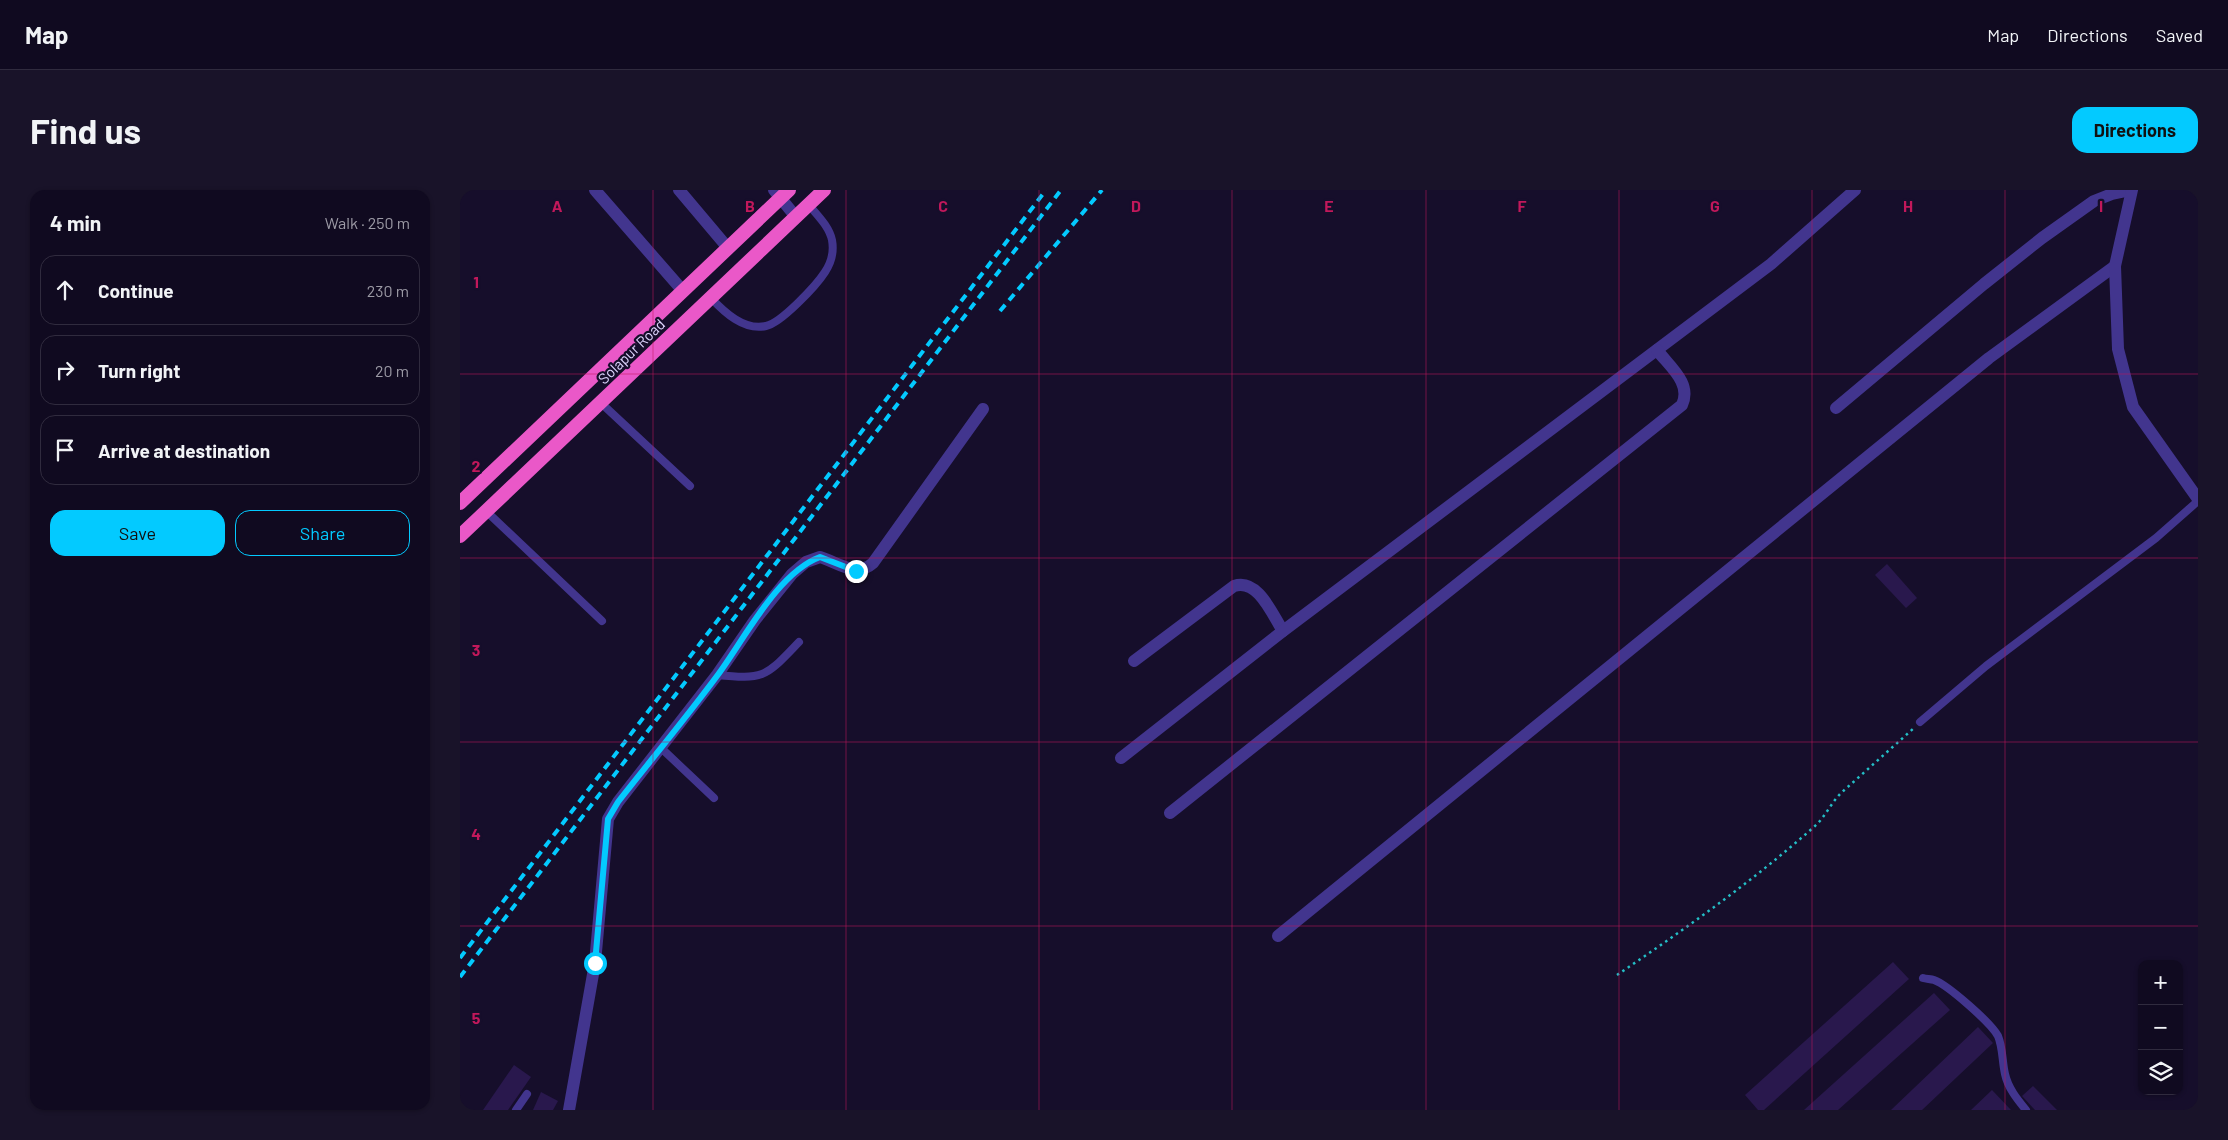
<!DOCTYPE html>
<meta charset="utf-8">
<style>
:root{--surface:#100a20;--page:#191329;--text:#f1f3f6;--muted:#9c9aa5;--line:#302b3e;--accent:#03caff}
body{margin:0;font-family:Barlow,sans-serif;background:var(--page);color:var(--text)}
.controls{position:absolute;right:15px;bottom:15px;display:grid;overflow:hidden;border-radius:10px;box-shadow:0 1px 4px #0004}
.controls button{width:45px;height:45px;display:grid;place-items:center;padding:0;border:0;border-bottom:1px solid var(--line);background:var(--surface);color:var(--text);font:25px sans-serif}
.stop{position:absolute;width:15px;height:15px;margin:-11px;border:4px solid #03caff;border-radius:50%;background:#fff}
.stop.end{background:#03caff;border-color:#fff;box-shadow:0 1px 5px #0008}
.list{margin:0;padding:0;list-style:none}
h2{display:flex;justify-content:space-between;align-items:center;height:65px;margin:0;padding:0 20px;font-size:21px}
h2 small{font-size:16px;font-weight:400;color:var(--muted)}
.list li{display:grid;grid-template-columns:32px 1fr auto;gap:15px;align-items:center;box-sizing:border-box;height:70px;margin:0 10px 10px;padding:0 10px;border:1px solid var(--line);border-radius:15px}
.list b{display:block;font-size:19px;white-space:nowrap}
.list em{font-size:16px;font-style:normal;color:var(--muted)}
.actions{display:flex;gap:10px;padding:15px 20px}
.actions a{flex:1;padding:11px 0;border:1px solid var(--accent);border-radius:15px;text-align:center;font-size:18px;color:var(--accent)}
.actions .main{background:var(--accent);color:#111}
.icon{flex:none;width:28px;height:28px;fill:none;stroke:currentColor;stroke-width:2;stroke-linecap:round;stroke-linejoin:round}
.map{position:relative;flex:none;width:1738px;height:920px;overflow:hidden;border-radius:15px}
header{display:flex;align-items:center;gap:30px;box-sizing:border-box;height:70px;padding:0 25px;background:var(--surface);border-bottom:1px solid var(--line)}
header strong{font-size:24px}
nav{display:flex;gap:28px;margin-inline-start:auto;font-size:18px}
.intro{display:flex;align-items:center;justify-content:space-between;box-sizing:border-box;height:120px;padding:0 30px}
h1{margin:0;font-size:35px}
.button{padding:12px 22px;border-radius:15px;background:var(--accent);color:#111;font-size:18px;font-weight:700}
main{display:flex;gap:30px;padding:0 30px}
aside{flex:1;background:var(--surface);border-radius:15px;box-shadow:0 1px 4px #0004}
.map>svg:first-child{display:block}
.building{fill:#29184d}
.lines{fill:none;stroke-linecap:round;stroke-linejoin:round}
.path{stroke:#24bec6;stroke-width:2.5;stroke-dasharray:2.5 4;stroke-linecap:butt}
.service{stroke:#42358e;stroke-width:8}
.minor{stroke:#42358e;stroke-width:12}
.tertiary{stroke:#42358e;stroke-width:12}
.trunk{stroke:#ea58c8;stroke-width:14}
.rail{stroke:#03caff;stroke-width:4;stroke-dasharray:8 6;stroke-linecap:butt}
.route{stroke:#03caff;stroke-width:6}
.grid{fill:none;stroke:#c2185b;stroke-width:1;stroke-opacity:0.55}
.labels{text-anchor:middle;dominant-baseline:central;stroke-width:4.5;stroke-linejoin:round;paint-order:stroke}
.street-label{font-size:15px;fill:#e0d7ff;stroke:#160e2b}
.grid-label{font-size:16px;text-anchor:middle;font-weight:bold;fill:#c2185b;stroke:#160e2b;stroke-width:4.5;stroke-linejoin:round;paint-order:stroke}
</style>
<header>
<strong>Map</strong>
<nav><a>Map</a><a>Directions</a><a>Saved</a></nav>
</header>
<div class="intro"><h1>Find us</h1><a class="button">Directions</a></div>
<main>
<aside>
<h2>4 min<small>Walk · 250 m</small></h2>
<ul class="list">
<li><svg class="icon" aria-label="ahead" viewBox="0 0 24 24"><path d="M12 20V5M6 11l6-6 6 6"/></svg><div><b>Continue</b></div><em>230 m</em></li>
<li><svg class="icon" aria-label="right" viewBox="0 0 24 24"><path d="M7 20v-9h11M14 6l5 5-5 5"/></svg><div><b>Turn right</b></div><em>20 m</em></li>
<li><svg class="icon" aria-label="arrive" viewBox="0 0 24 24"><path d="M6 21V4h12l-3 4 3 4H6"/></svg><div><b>Arrive at destination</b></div></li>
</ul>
<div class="actions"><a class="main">Save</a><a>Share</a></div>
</aside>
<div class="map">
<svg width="1738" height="920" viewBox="0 0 1738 920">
<rect width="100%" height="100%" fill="#160e2b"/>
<g class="building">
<polygon points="1427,374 1457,408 1446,418 1415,385"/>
<polygon points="1433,772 1449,789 1304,920 1298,920 1285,905"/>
<polygon points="1474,803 1490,820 1378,920 1344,920"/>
<polygon points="1518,837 1533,853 1462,920 1431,920"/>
<polygon points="54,875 71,887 48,920 23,920"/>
<polygon points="1573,896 1597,920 1575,920 1562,906"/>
<polygon points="1532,900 1551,920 1511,920"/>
<polygon points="81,902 98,911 93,920 73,920"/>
</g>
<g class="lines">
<path class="path" d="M1157,785C1225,739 1293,691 1355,636C1365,627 1371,613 1381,603L1454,538"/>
<g class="service">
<path d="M251,108C264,122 284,141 306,136C321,133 356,96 365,82C371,73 374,61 372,50C369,36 357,25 349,15"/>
<polyline points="141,213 230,296"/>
<polyline points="26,321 142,431"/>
<path d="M257,485C306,490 306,486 339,452"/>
<polyline points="1460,532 1526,476 1696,348 1738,311"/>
<polyline points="200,557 254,608"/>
<path d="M1463,788C1466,789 1471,789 1474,790C1488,795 1531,833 1538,846C1543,858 1542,871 1545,884C1548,898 1557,909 1566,920"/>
<polyline points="56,920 67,904"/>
</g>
<g class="minor">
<polyline points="135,0 223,101"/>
<polyline points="219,0 268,58"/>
<polyline points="314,0 336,27"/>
<polyline points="1376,218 1524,94 1582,48 1634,11 1652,4 1671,0"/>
<path d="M674,471L774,396C798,388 812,424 823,441"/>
<polyline points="661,568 823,441 1311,74 1395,0"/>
<path d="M710,623L1222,215C1232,193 1210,177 1197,160"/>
<polyline points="818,746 1529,168 1655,76"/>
<path d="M109,920L135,773L148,629L158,612L257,485L295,430L332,384L346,372L360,367C379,373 396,388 413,373L523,219"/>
</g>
<polyline class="tertiary" points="1672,0 1655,76 1658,159 1673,217 1738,309"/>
<g class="trunk">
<polyline points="0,313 329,0"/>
<polyline points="0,346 364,0"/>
</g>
<g class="rail">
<polyline points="540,121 642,0"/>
<polyline points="0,768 586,0"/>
<polyline points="0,787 601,0"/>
</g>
</g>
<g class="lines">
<path class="route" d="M135,773L148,629L158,612C191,570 225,529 257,486C284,450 317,383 360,367L396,381"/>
</g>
<path class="grid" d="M193,0V920M386,0V920M579,0V920M772,0V920M966,0V920M1159,0V920M1352,0V920M1545,0V920M0,184H1738M0,368H1738M0,552H1738M0,736H1738"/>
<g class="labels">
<g class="street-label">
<text transform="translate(171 161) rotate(-44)">Solapur Road</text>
</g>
</g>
<g class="grid-label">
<text x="97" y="22">A</text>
<text x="290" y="22">B</text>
<text x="483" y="22">C</text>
<text x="676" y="22">D</text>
<text x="869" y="22">E</text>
<text x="1062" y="22">F</text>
<text x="1255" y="22">G</text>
<text x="1448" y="22">H</text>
<text x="1641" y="22">I</text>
<text x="16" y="98">1</text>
<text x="16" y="282">2</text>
<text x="16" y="466">3</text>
<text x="16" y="650">4</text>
<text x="16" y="834">5</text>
</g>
</svg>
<div class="controls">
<button>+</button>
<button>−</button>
<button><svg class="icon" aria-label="layers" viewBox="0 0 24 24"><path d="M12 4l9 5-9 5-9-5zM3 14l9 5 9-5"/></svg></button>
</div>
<div class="stop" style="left:135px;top:773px"></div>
<div class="stop end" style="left:396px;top:381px"></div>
</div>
</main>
